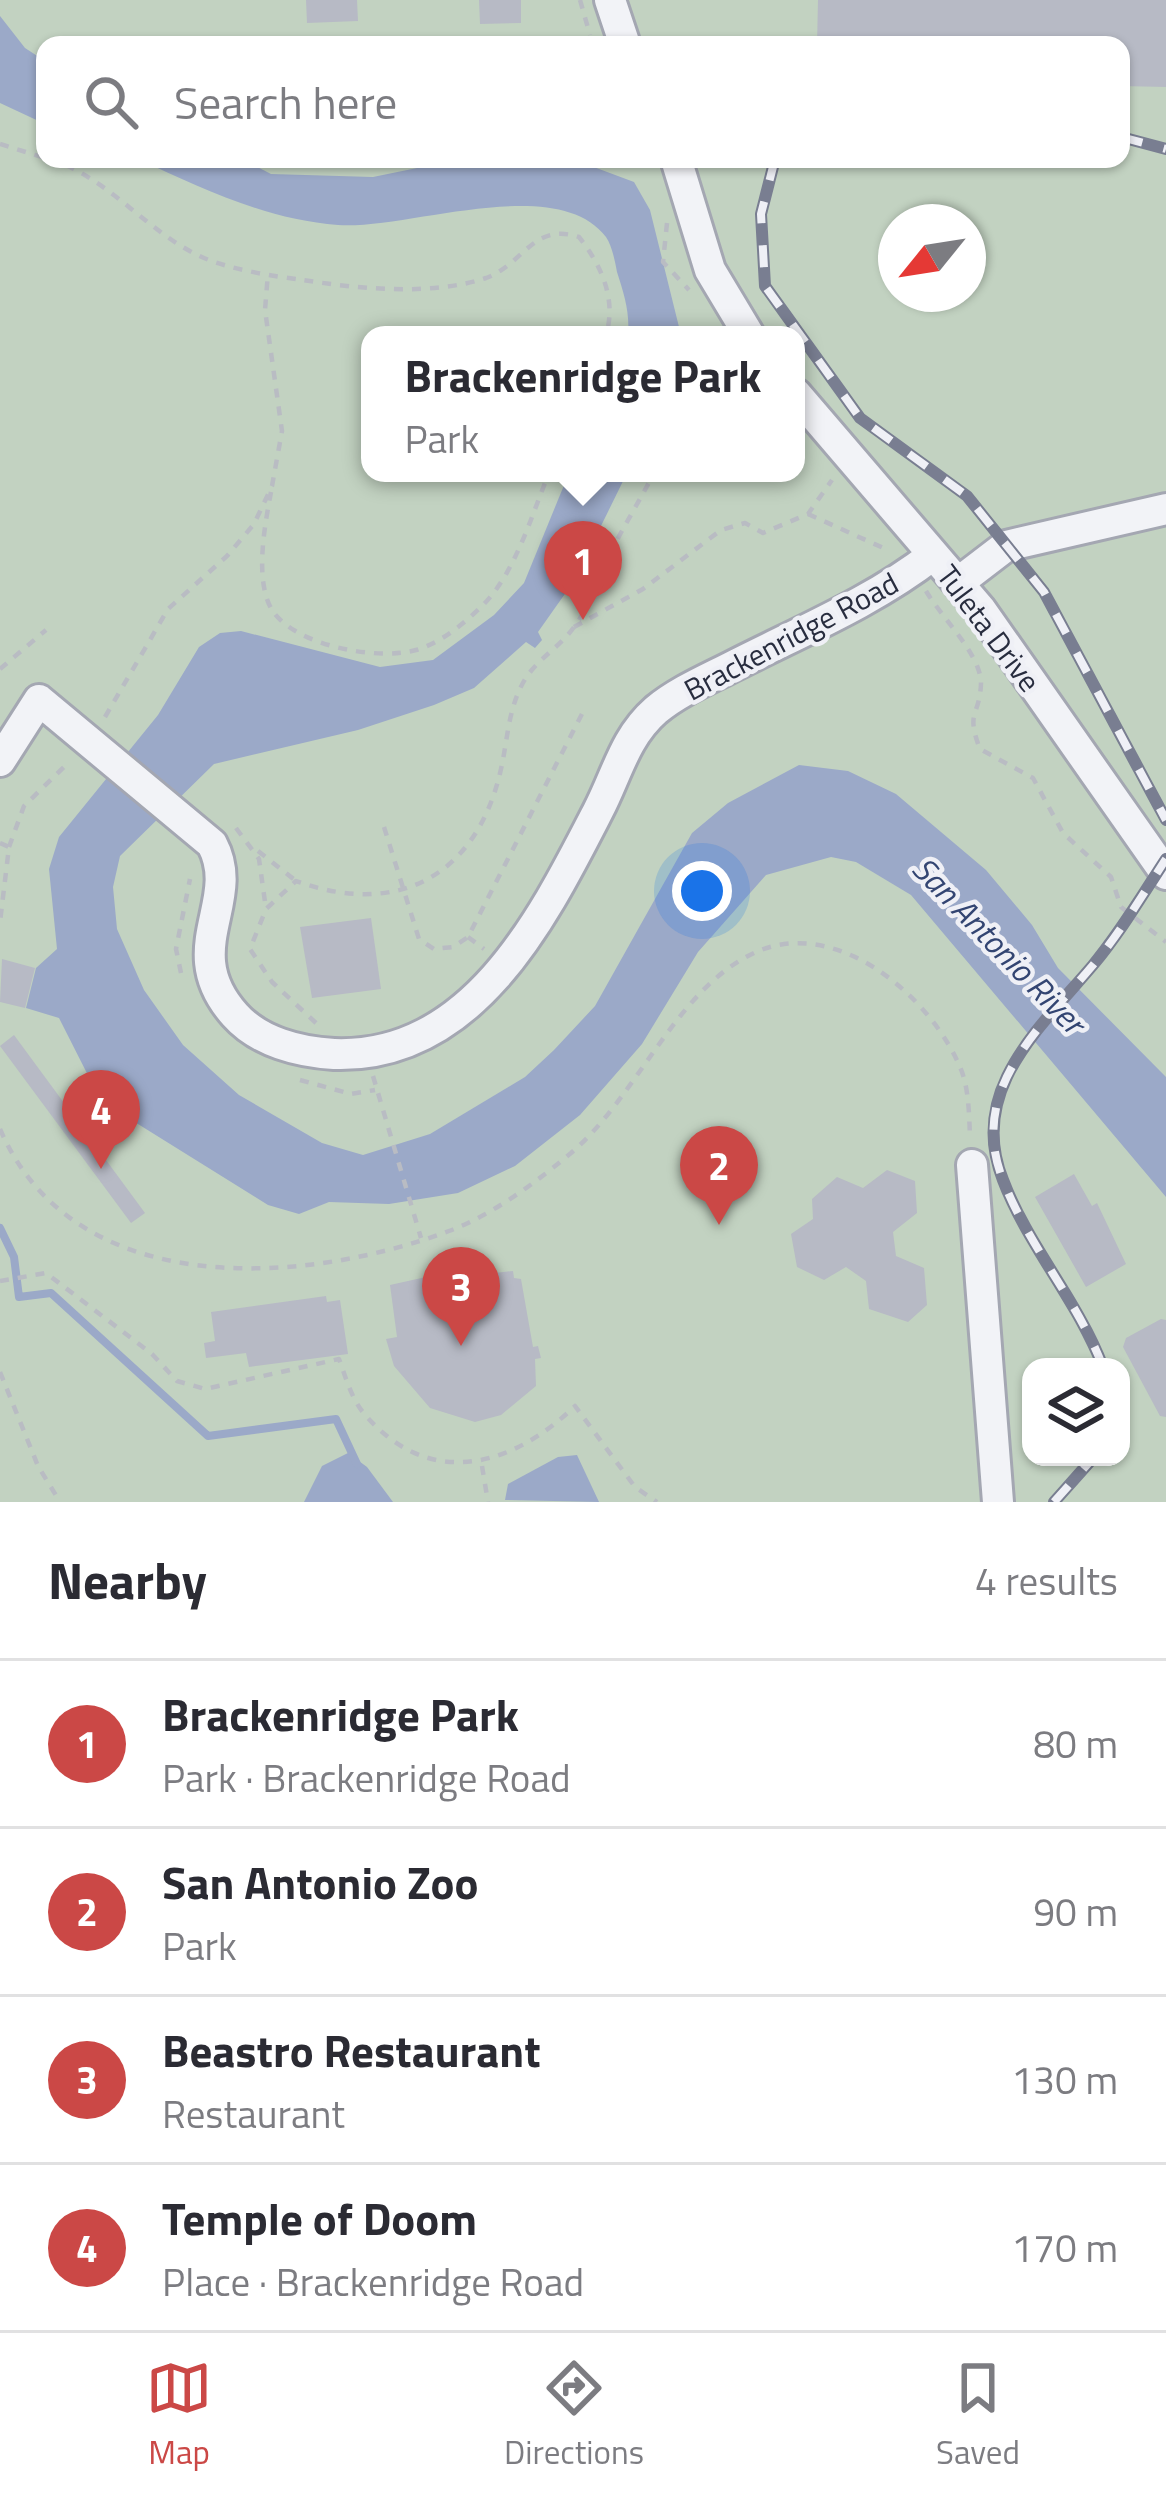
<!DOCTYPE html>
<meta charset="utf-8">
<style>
:root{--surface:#fff;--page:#f7f7f7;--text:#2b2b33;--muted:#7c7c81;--line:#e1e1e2;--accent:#cb4846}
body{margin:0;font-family:"Titillium Web",sans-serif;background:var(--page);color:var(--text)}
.controls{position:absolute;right:36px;bottom:36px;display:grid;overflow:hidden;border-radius:24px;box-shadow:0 3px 9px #0004}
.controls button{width:108px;height:108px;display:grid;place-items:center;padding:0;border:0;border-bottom:3px solid var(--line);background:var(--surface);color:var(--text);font:60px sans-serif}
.compass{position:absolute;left:878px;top:204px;width:108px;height:108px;border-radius:50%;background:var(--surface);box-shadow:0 3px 9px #0004;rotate:240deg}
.you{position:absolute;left:702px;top:891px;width:42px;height:42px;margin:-30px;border:9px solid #fff;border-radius:50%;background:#1a73e8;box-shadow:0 0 0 18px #1a73e833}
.badge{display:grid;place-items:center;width:78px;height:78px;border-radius:50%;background:var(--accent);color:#fff;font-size:39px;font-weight:700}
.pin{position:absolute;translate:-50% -99px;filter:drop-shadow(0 3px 6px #0008)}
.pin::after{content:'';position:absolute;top:63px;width:42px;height:36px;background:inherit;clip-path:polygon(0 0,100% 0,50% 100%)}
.popup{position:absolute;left:361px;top:326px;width:444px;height:156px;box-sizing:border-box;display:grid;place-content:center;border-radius:24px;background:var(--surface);filter:drop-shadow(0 3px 9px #0005);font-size:39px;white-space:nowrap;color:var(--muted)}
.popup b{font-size:45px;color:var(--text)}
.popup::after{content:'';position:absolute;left:50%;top:100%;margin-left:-24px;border:24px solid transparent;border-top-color:var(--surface)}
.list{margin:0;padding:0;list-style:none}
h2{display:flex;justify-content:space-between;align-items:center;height:156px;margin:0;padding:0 48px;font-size:51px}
h2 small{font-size:39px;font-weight:400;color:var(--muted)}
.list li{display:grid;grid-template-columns:78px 1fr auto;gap:36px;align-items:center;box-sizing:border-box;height:168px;padding:0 48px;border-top:3px solid var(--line)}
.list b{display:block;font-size:45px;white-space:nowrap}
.list p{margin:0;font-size:39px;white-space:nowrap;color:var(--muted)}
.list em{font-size:39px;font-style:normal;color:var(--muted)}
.icon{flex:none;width:66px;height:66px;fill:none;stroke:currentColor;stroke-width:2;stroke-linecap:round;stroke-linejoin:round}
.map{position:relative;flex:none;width:1166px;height:1502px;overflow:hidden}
.search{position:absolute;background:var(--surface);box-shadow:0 3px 9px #0004;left:36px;right:36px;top:36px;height:132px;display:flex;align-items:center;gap:30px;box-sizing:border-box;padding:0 42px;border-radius:24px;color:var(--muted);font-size:45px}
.sheet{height:828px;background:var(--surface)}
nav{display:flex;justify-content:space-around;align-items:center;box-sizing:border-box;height:168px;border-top:3px solid var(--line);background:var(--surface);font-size:33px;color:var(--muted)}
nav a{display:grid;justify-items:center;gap:6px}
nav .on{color:var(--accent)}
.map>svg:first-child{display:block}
.green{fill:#c2d2c1;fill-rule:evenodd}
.water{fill:#9ba9c8}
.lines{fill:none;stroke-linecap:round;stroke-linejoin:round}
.stream{stroke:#9ba9c8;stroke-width:8}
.building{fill:#b7bac5}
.street-casing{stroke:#a4a7b2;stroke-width:36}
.path{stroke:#b9bcc3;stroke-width:4.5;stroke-dasharray:9 9;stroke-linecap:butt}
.street{stroke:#f2f3f7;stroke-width:30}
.rail-casing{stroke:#797e91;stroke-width:12}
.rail{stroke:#eff0f6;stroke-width:8;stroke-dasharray:22;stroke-linecap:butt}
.labels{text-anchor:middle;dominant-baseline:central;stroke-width:9;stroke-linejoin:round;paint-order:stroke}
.street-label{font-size:30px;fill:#282d3f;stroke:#eff0f6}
.water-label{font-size:33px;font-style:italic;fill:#334572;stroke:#eff0f6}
</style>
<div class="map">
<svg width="1166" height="1502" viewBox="0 0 1166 1502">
<rect width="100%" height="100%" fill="#dfe1e8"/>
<path class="green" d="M0,0H1166V1502H0ZM45,45H1121V159H45ZM896,222H968V294H896ZM370,335H796V473H370ZM1031,1367H1121V1457H1031Z"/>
<g class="water">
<polygon points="0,16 25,48 45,61 45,124 0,103"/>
<path d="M138,159H242L271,174L373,177L461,159L583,163L634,182L650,210L681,335H628C630,312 624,294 617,272C615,261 612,246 606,237C557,172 407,230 338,225C267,220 201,188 138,159Z"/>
<polygon points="569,473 627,473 574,581 538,632 542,640 535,648 526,642 474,688 434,705 358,730 214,764 120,856 113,887 117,929 144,990 183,1045 239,1095 322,1143 363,1155 430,1134 525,1077 554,1050 595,1006 692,833 728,803 799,765 848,771 896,794 986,870 1032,925 1058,968 1166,1077 1166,1197 911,895 856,862 831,857 766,875 698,952 642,1044 580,1115 515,1166 458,1193 389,1204 329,1202 299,1214 268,1205 101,1101 59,1018 26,1008 36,968 57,949 49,869 59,837 158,715 199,647 220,633 241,631 380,667 433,660 494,615 524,583"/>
<polygon points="348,1453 367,1467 393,1502 304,1502 322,1466"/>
<polygon points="577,1455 599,1502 505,1500 508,1484 558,1457"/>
</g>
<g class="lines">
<polyline class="stream" points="0,1228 14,1257 19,1297 51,1293 208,1436 336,1419 357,1464"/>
</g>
<g class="building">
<polygon points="306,0 357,0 358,21 307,23"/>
<polygon points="479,0 521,0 521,23 480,24"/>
<polygon points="818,0 1166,0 1166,87 1121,86 1121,45 817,45"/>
<polygon points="371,918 381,989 312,998 300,927"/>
<polygon points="2,959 35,968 25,1008 0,1002"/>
<polygon points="14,1035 145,1213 131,1223 0,1046"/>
<polygon points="887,1170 915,1181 917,1213 893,1232 896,1256 924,1268 927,1305 908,1322 869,1309 866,1281 846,1267 824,1280 797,1267 791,1234 813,1219 812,1199 837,1177 863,1188"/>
<polygon points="1074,1174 1092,1206 1097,1203 1126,1264 1086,1287 1035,1197"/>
<polygon points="513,1271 514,1278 521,1279 533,1347 538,1346 541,1358 535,1359 536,1386 501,1415 475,1422 430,1408 394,1366 386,1339 397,1337 390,1285 426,1277 427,1288 494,1279 494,1273"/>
<polygon points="326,1296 327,1302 340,1300 348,1354 249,1367 246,1353 206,1358 204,1343 215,1341 211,1312"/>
<polygon points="1161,1319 1166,1320 1166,1417 1160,1416 1123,1347 1126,1338"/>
</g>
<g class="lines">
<g class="street-casing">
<g id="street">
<polyline points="610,0 625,45"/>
<polyline points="676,159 710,270 749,335"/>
<polyline points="796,394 981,610 1166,874"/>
<polyline points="959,582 1006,546 1166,509"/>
<path d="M0,761L39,700L212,844C243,902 176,949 235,1015C259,1042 299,1052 334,1054C473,1059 543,918 598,811C617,775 624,738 656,710C679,691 708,679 735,665C802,631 874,601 933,555"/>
<polyline points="972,1165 998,1502"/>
</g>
</g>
<g class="path">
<polyline points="580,0 590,35"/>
<polyline points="0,144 45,158"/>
<path d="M49,159C109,177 148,234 204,258C233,270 272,276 303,280C359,289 432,296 486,278C524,264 533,222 579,237C601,265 617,299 606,335"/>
<polyline points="667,223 663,262 689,290"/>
<path d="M271,492C265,524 254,580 272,610C295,646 378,661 416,650C441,643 466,622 484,604C516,571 532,514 549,473"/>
<polyline points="808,514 890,551"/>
<path d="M926,591C942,618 981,655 981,683C980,717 965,710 980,749L1033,778L1063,833L1111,877L1121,907L1166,942"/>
<polyline points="574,627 643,589 721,530 745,523 763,533 808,514 832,480"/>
<polyline points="0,669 46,630"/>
<polyline points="105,717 168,609 227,556 254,524 272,486 282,431 265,310 268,273"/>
<polyline points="384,827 419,939 434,949 453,947 468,937 586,706"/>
<polyline points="236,828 259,859 266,909"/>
<polyline points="0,843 9,847 0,922"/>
<polyline points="9,847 24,806 68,763"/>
<polyline points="258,851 296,881"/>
<polyline points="468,937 484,949"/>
<polyline points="181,973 176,949 190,879"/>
<path d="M316,1023L272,982L250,949L266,909L296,881C398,918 477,876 501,769C508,738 508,709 524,681C536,660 560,647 574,627C590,606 598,577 610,553C624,526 640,500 654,473"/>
<polyline points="373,1076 421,1238"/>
<polyline points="300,1080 351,1094 375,1090"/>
<path d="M0,1129C74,1301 301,1286 449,1231C494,1214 535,1183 571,1153C638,1096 676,989 754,953C837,914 934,999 962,1072C969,1092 969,1115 970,1136"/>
<path d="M0,1281L46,1273L152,1354L177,1381L205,1389L339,1359C345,1375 351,1397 362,1411C426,1490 510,1469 575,1406L635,1487L657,1502"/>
<polyline points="0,1372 38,1466 60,1502"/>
<polyline points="482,1466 488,1502"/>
</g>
<use href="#street" class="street"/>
<g class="rail-casing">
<g id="rail">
<polyline points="1121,137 1166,149"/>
<polyline points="775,159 761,214 765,286 860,418 967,496 1044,592 1166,820"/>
<path d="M1103,1367C1078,1301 1028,1246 1003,1180C967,1090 1040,1028 1093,965C1120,933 1143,894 1166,859"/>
<polyline points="1054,1502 1094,1457"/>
</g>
</g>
<use href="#rail" class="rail"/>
</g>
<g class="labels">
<g class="street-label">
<text transform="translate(989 628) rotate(53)">Tuleta Drive</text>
<text transform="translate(791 636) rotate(-28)">Brackenridge Road</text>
</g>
<g class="water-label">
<text transform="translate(999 945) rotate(46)">San Antonio River</text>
</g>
</g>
</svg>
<div class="controls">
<button><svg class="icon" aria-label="layers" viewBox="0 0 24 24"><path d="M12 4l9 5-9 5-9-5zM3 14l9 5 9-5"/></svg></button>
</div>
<svg class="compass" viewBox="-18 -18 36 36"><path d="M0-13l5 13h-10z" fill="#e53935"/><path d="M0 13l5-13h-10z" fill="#7c7c81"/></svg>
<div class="you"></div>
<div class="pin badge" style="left:583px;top:620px">1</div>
<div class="popup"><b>Brackenridge Park</b>Park</div>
<div class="pin badge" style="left:719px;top:1225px">2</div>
<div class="pin badge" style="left:461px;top:1346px">3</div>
<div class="pin badge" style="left:101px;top:1169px">4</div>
<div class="search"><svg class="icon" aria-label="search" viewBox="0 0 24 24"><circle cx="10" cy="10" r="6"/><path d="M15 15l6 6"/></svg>Search here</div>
</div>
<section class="sheet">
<h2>Nearby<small>4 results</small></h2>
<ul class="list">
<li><span class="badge">1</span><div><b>Brackenridge Park</b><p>Park · Brackenridge Road</p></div><em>80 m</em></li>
<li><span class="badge">2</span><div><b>San Antonio Zoo</b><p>Park</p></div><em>90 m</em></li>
<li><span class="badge">3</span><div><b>Beastro Restaurant</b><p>Restaurant</p></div><em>130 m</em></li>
<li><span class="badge">4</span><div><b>Temple of Doom</b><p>Place · Brackenridge Road</p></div><em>170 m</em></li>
</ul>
</section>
<nav>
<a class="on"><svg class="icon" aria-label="map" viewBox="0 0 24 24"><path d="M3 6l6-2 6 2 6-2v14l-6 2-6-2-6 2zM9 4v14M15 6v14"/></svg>Map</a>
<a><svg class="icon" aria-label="directions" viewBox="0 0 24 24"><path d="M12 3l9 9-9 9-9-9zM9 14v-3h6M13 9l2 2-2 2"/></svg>Directions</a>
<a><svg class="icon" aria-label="saved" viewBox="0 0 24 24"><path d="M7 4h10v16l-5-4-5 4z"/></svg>Saved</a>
</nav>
